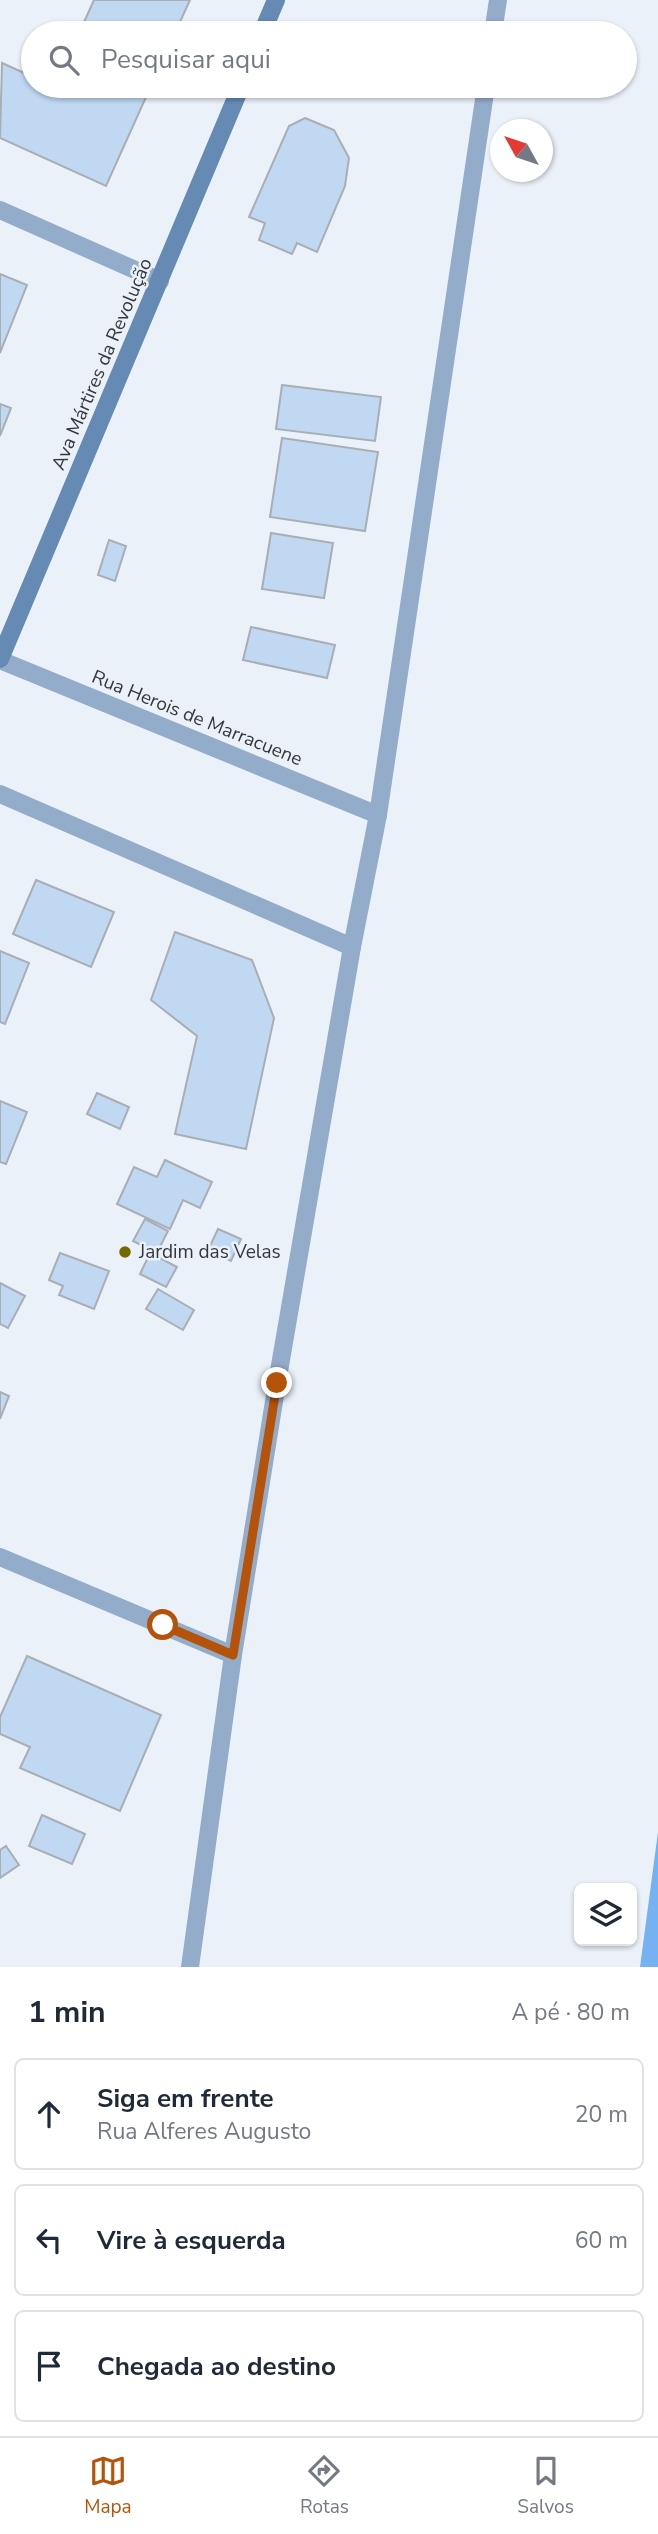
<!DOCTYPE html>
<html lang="pt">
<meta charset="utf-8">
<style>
:root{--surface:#fff;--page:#f6f6f7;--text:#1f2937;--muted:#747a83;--line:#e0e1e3;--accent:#b45309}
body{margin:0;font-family:"Nunito Sans",sans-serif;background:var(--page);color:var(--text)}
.controls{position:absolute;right:21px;bottom:21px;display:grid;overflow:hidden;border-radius:10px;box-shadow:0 2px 5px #0004}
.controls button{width:63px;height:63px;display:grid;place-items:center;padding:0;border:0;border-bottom:2px solid var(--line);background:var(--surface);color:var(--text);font:35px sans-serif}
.compass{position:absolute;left:490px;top:119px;width:63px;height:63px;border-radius:50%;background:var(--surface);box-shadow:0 2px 5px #0004;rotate:310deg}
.stop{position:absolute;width:21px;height:21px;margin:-16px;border:5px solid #b45309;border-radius:50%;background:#fff}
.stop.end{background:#b45309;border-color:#fff;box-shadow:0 2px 7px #0008}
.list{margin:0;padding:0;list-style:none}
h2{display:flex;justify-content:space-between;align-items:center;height:91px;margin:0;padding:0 28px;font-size:30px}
h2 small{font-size:23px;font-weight:400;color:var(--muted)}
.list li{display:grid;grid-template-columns:46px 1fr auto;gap:21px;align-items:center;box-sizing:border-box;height:112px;margin:0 14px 14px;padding:0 14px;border:2px solid var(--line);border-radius:10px}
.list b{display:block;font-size:26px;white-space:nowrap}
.list p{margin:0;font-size:23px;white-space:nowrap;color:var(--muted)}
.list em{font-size:23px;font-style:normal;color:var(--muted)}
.icon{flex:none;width:38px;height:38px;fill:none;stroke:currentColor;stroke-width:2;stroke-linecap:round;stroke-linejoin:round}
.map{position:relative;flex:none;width:658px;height:1967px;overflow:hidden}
.search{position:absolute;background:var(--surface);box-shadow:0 2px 5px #0004;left:21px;right:21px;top:21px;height:77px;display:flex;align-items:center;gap:18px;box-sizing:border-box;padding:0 24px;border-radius:38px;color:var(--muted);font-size:26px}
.sheet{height:469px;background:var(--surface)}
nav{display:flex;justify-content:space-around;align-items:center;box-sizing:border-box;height:98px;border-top:2px solid var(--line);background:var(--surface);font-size:19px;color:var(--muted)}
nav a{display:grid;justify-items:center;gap:4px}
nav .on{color:var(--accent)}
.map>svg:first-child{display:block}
.water{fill:#76b1f1}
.building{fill:#c0d8f2;stroke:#a8aeb4;stroke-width:2}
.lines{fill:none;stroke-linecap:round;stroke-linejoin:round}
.street{stroke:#93acc9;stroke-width:18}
.secondary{stroke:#658bb4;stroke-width:18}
.route{stroke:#b45309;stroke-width:9}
.poi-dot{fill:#756800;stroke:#ebf1f8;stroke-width:2.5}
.labels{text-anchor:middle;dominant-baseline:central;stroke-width:5;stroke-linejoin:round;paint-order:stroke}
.street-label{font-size:19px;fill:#35383b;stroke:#ebf1f8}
.poi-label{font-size:19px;fill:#35383b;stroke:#ebf1f8;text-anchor:start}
</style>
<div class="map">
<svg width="658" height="1967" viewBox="0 0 658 1967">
<rect width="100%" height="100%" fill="#ebf1f8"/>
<polygon class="water" points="658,1832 658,1967 640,1967"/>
<g class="building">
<polygon points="94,0 190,0 175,33 79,33"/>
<polygon points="2,63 33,77 33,86 151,86 106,186 0,138"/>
<polygon points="305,118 334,130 349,158 345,186 317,252 297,243 292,254 259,240 265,223 249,217 289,126"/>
<polygon points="0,274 27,285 0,353"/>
<polygon points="282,385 381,397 375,441 276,429"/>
<polygon points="0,404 11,408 0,436"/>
<polygon points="282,438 378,452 365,531 270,517"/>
<polygon points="271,533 333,543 324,598 262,589"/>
<polygon points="109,540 126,546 115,581 98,575"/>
<polygon points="251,627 335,645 327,678 243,660"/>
<polygon points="36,880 114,912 91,967 13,934"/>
<polygon points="175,932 252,960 274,1018 246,1149 175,1134 197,1036 151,1000"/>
<polygon points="0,951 29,963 5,1024 0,1022"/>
<polygon points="97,1093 129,1107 120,1129 87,1114"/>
<polygon points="0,1101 27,1112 6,1164 0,1162"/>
<polygon points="165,1160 212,1182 200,1208 183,1200 170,1229 117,1204 134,1167 157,1177"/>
<polygon points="145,1219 168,1231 157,1253 133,1241"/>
<polygon points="218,1229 241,1239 231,1261 208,1250"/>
<polygon points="60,1253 109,1271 94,1309 59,1295 63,1286 49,1280"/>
<polygon points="150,1253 177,1267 166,1287 140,1274"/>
<polygon points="0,1283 25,1296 8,1328 0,1324"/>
<polygon points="158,1289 194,1310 183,1330 146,1309"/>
<polygon points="0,1392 9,1396 0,1419"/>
<polygon points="27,1656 161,1715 120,1811 20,1768 30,1747 0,1734 0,1717"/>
<polygon points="42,1815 85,1834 72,1864 29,1846"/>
<polygon points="6,1846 19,1865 0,1878 0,1850"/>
</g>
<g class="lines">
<g class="street">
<polyline points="493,33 498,0"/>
<polyline points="0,210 160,281"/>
<polyline points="0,660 378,815"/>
<polyline points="0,794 352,947"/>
<polyline points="0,1557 233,1655"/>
<polyline points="190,1967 233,1655 277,1383 352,947 378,815 486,86"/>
</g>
<g class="secondary">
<polyline points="262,33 276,0"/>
<polyline points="0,659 241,86"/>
</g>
</g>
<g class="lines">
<polyline class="route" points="163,1625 233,1655 277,1383"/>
</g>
<circle class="poi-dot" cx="125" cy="1252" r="7"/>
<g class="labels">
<g class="street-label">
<text transform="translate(102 364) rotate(-67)">Ava Mártires da Revolução</text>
<text transform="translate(197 718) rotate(22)">Rua Herois de Marracuene</text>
</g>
<g class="poi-label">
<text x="139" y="1252">Jardim das Velas</text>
</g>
</g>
</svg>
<div class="controls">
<button><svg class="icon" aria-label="layers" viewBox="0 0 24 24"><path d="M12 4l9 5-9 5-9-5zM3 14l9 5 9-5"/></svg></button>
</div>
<svg class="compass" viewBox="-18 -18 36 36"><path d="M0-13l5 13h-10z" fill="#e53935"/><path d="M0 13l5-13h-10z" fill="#747a83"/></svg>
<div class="stop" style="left:163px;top:1625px"></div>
<div class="stop end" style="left:277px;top:1383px"></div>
<div class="search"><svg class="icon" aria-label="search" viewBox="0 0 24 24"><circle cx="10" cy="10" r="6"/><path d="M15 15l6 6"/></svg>Pesquisar aqui</div>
</div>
<section class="sheet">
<h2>1 min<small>A pé · 80 m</small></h2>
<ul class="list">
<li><svg class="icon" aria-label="ahead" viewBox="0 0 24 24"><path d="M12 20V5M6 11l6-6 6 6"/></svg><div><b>Siga em frente</b><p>Rua Alferes Augusto</p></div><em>20 m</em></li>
<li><svg class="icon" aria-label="left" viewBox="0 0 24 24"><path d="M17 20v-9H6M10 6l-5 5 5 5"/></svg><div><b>Vire à esquerda</b></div><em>60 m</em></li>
<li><svg class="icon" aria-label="arrive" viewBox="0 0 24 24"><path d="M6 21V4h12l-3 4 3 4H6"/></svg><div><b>Chegada ao destino</b></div></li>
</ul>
</section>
<nav>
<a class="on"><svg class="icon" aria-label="map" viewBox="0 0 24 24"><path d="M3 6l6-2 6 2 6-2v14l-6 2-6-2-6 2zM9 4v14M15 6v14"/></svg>Mapa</a>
<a><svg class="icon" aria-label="directions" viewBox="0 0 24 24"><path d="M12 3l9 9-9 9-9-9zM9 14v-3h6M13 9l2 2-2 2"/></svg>Rotas</a>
<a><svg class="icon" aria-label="saved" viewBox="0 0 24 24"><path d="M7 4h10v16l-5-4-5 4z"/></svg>Salvos</a>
</nav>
